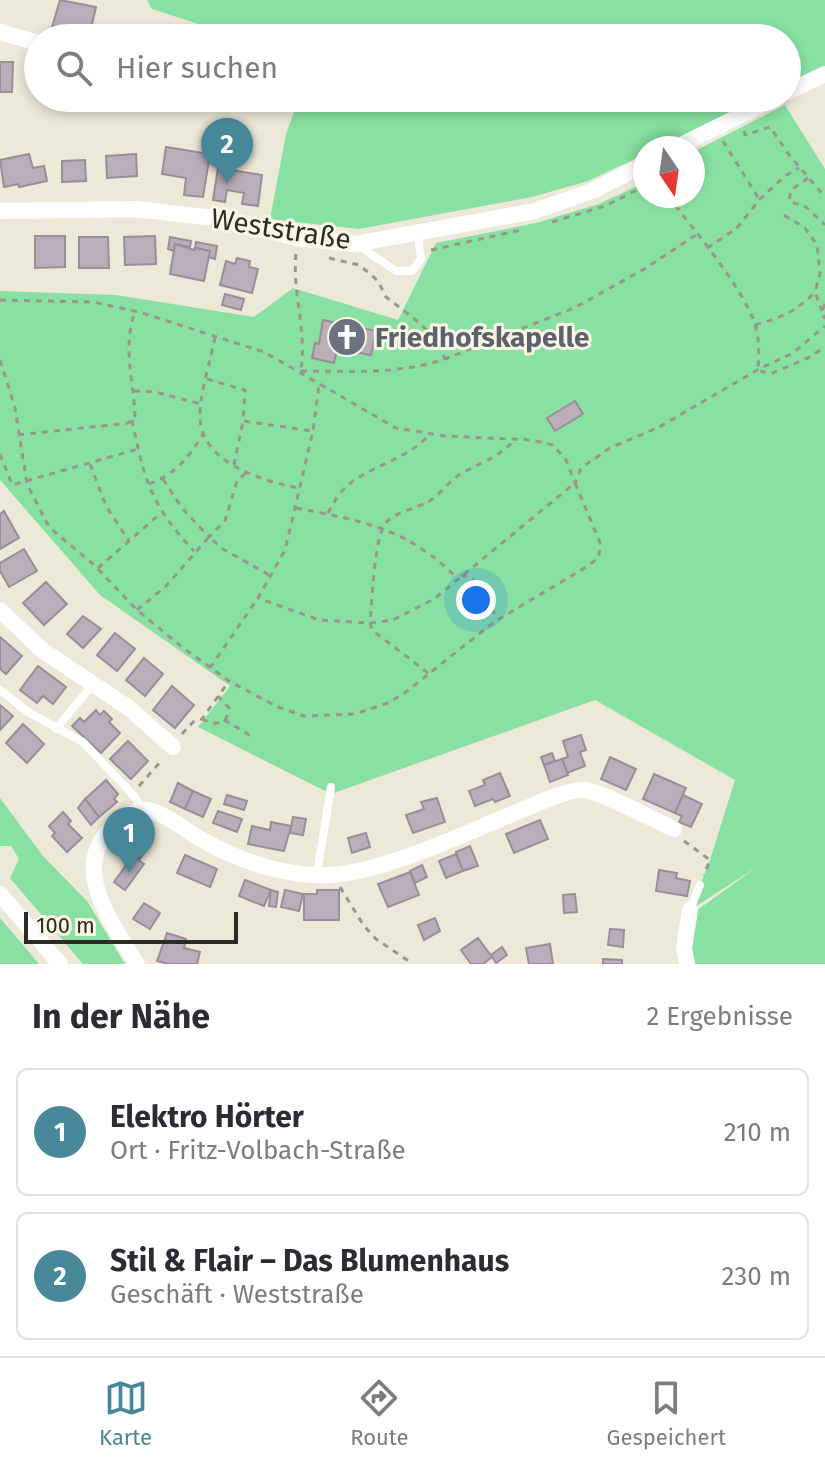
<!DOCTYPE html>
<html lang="de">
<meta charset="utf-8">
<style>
:root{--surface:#fff;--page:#f2f2f3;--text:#2b2b33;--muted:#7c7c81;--line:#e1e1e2;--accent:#468899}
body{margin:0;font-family:"Fira Sans",sans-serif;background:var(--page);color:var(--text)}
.compass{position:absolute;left:633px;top:136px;width:72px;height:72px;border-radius:50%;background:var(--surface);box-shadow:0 4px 12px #0003;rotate:167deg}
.scale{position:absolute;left:24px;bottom:20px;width:214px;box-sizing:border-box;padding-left:8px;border:4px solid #2d2b25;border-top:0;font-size:22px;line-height:28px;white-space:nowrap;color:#2d2b25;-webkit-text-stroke:6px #faf7e5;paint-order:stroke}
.you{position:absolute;left:476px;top:600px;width:28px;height:28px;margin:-20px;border:6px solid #fff;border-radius:50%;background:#1a73e8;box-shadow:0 0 0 12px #1a73e833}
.badge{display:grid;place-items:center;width:52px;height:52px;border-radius:50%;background:var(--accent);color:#fff;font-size:26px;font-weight:700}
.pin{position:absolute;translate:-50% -66px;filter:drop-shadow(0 2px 4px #0008)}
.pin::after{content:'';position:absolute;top:42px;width:28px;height:24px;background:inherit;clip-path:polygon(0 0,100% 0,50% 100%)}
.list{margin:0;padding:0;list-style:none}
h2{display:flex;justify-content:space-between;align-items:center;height:104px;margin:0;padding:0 32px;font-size:34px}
h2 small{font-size:26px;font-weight:400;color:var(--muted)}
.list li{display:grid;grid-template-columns:52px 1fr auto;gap:24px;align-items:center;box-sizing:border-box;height:128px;margin:0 16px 16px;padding:0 16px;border:2px solid var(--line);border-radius:12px}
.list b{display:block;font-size:30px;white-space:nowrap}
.list p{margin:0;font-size:26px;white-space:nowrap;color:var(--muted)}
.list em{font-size:26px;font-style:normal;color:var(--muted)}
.icon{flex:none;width:44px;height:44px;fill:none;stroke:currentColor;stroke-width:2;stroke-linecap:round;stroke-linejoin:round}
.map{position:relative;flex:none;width:825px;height:964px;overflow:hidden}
.search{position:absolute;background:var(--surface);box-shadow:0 4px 12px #0003;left:24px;right:24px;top:24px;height:88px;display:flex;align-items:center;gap:20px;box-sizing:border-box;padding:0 28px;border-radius:44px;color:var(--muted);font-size:30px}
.sheet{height:392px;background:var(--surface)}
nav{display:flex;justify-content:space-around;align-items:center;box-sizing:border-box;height:112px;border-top:2px solid var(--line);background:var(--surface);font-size:22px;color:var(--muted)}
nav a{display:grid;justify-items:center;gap:4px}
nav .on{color:var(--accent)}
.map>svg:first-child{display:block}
.green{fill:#88e1a2}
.building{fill:#bbaebb;stroke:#998d99;stroke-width:2}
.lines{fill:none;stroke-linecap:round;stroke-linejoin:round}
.path{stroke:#99968a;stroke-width:3;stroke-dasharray:6 6;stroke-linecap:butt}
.service{stroke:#fff;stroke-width:8}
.minor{stroke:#fff;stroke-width:16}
.labels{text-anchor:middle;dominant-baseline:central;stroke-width:6;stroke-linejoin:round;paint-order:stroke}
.street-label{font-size:28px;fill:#2d2b25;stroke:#faf7e5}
.worship-label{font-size:28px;font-weight:bold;fill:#5b616d;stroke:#faf7e5;text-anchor:start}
</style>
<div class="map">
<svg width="825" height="964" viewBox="0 0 825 964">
<rect width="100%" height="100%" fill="#ede9d8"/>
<g class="green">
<polygon points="147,0 825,0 825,71 787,89 787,38 242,38 152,9"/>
<polygon points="299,98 767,98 659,148 645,148 645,154 588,181 532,197 359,229 270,219 286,134"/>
<polygon points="785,105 825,169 825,964 694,964 690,944 696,911 757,867 690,910 710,860 735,780 595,700 331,794 198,727 230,686 100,595 0,480 0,291 116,295 254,317 293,288 398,320 436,243 536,223 599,204 645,182 645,196 693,196 693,152"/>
<polygon points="0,798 43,856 87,901 125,964 83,964 10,878 19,859 11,846 0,846"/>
<polygon points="0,918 39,964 0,964"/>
</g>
<g class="building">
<polygon points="60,0 96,7 89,37 52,27"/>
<polygon points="0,62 13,62 12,92 0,92"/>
<polygon points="166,147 210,154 203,197 184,195 186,178 162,174"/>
<polygon points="29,154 33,168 44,166 47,181 19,187 18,184 4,187 0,160"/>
<polygon points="136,154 137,176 107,178 106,156"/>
<polygon points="85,160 86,181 62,182 62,161"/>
<polygon points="218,168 262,175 258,206 242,204 244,193 227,190 225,202 213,200"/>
<polygon points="35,236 65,236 65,267 35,268"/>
<polygon points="155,236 156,264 125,265 124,237"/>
<polygon points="79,237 108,237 109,268 79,268"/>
<polygon points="170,237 191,241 190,247 175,244 174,251 168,249"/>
<polygon points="196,242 217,246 215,259 208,257 210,251 195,248"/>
<polygon points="175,244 194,250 195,248 210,251 204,281 170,274"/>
<polygon points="237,258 250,261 249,267 258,269 252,293 220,285 226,261 235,264"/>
<polygon points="225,294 244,299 241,310 222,305"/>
<polygon points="323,320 376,331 371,355 337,349 334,363 312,358 315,343 319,344"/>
<polygon points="575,401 583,414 555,431 547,418"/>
<polygon points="4,511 19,538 0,549 0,514"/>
<polygon points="24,549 37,571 9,587 0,571 0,563"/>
<polygon points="46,582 67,604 44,625 23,603"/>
<polygon points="83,616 101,629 83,648 67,634"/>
<polygon points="115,633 135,649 117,671 97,655"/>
<polygon points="0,637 22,656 6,674 0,669"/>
<polygon points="144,658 163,674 145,696 126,680"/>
<polygon points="38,666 66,687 53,704 43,696 37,703 20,690"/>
<polygon points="172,686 194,705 175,728 153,710"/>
<polygon points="0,705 13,716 0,730"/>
<polygon points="96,710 100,715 104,711 112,719 109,722 120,733 101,753 72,726 80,718 84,722"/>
<polygon points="23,724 44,744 27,763 6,743"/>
<polygon points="581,735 586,750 580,752 585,766 567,773 562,759 568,757 563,741"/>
<polygon points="128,741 148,761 131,779 110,759"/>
<polygon points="552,753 555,761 544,765 541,757"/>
<polygon points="610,757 636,769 626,790 601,779"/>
<polygon points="562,759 568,775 550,782 544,765"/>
<polygon points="500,773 510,796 495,802 493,799 475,806 469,791 485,785 483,780"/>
<polygon points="654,774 686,788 675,813 643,799"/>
<polygon points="106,780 118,794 114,799 117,802 99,817 85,799"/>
<polygon points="178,783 193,791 185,809 170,802"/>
<polygon points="193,791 211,799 203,817 185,809"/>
<polygon points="227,795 247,801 244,810 224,804"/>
<polygon points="683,795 702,804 691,827 679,822 682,816 675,813"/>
<polygon points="437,798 445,822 413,833 406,815 424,809 421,802"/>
<polygon points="85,799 99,817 91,825 78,808"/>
<polygon points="218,811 242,819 237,832 213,823"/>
<polygon points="63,812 71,821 68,824 82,838 67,852 52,836 55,833 49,826"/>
<polygon points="293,817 306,819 303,835 290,833"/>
<polygon points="540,820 548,839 514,853 506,834"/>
<polygon points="271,822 291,826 284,851 248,844 252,826 270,830"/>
<polygon points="136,833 151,844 140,859 124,848"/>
<polygon points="366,833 370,847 352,853 348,838"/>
<polygon points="470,846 478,866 463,871 456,852"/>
<polygon points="456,854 463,871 446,878 439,861"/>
<polygon points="185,855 217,869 210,887 177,873"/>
<polygon points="133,856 144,864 125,890 114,882"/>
<polygon points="422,865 427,877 415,883 410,871"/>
<polygon points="659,870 677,873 676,878 690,881 687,896 656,891"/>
<polygon points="410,872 419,895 388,907 378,884"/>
<polygon points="245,880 271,890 264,906 239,896"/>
<polygon points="271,890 278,892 276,907 269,906"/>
<polygon points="285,890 303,894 299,911 281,907"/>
<polygon points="317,890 339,890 339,920 304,920 304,894 317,894"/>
<polygon points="575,894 577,912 564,913 563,895"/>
<polygon points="144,903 160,913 150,929 133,919"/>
<polygon points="435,918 440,931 424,940 418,925"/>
<polygon points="610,929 624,930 623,947 608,945"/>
<polygon points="167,933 186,939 184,948 200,952 197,964 169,964 157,961"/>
<polygon points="478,938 492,957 483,964 471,964 461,950"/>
<polygon points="550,944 553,964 529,964 526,948"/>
<polygon points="502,947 507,955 496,963 491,955"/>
<polygon points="603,959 622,960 622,964 603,964"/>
</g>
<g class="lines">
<g class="path">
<polyline points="744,131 745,135 770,127 790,156 825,197"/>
<polyline points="723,141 759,199"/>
<polyline points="808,178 791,190 789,201 806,207 825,225"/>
<path d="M668,196C694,230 734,277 751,314C760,333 759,351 758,370L770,374L808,358L825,347"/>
<polyline points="784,215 805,228 817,245 820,273 815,292 822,311"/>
<polyline points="552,222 605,206 645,186"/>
<polyline points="707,248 736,229 760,199 785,176 799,168"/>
<polyline points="431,250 521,230"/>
<path d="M296,254C292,292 307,331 301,369"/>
<polyline points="329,258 359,265 369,273 378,281 386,297 421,324 433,337 445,359"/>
<polyline points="0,300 93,302 139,312 264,352 396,428 445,436 532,440 553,445 566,460 575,483 581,468 610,448 659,427 761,368 793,353 825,326"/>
<polyline points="825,304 822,311 825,319"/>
<path d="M755,325C779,318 796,312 814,293"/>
<path d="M215,337C211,360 199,395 200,417C201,463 261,480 298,488"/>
<polyline points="0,360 15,408 27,484 49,527 94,565 137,610 182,647 229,681 278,707 304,716 355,714 388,703 406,692 494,622 588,566 598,558 601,545 575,483 434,599 393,620 370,623 319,620 258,598"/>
<path d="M301,371C350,371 398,375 445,359L574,308L646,268L697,234"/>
<polyline points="207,379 245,390 243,421 312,431"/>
<polyline points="134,391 155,392 201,404"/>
<path d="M132,420C144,480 152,507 194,551"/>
<path d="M18,435L128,423L135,418C134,379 122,350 135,311"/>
<polyline points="0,454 12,485 138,449"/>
<polyline points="90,464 106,506 129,541"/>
<polyline points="234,465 243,421"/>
<polyline points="163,479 182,508 209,537 225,521 237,481 247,472"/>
<path d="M149,484C176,474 189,457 203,434"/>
<path d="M296,508C363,521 407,528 457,578"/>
<path d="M328,513C332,506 336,498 341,492C364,466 404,463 430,434"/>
<polyline points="98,568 161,513"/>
<polyline points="461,575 473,579 498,619"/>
<polyline points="137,610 165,587 209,537 223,549 271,576"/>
<polyline points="210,668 258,598 285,550 313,431 319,385"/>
<path d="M428,673L372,630L370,623C372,601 374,544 384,526C391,512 418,509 431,500C443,492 451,478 464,472C488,459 494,460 515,440"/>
<path d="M202,719C211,723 217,726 226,719L229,708L218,696"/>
<polyline points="224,720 253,737"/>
<polyline points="182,734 195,720 202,719 229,681"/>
<polyline points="139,786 163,759"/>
<polyline points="684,841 710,860 704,875"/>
<polyline points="340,887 364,926 376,939 413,964"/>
</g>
<g class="service">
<polyline points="356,244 396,271 412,271 421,259 418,234"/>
<polyline points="0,690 28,712 83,742 135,797 142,809"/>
<polyline points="56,729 94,683"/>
<polyline points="317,874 331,787"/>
<polyline points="690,910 700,885"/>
</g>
<g class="minor">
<polyline points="0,32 38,43"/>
<polyline points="787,92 825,74"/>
<polyline points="675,148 776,98"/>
<polyline points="0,211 135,209 214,218 297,238 355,244 535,211 592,191 645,164"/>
<polyline points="0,610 42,650 129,708 173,747"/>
<polyline points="0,894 60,964"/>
<path d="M137,964C112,923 67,866 115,824C123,817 136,809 147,810C168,814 187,832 206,842C241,862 292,878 333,875C382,871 459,837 505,817C524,810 567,788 585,790C605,793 653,820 674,829"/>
<polyline points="687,964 684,948 690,910"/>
</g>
</g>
<defs>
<g id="church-disc" transform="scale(2)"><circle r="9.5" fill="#6b7280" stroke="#faf7e5"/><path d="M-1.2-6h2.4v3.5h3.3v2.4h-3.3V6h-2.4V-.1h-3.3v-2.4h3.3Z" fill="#fff"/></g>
</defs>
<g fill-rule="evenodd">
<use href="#church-disc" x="347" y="337"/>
</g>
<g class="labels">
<g class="street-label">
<text transform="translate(281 229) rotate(9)">Weststraße</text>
</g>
<g class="worship-label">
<text x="375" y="337">Friedhofskapelle</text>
</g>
</g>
</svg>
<svg class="compass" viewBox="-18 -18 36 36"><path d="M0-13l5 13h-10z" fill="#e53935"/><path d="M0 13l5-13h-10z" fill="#7c7c81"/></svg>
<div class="scale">100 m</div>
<div class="you"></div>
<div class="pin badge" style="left:129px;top:873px">1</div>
<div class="pin badge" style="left:227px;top:184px">2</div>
<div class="search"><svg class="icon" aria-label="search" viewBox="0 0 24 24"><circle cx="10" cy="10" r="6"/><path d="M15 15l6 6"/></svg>Hier suchen</div>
</div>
<section class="sheet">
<h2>In der Nähe<small>2 Ergebnisse</small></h2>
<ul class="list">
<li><span class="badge">1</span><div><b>Elektro Hörter</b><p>Ort · Fritz-Volbach-Straße</p></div><em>210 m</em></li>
<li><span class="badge">2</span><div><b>Stil &amp; Flair – Das Blumenhaus</b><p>Geschäft · Weststraße</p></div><em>230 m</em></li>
</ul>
</section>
<nav>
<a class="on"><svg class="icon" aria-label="map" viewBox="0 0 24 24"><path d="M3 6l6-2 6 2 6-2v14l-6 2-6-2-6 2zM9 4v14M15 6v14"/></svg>Karte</a>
<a><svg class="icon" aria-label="directions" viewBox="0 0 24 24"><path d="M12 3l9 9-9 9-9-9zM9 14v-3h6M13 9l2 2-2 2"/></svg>Route</a>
<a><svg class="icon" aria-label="saved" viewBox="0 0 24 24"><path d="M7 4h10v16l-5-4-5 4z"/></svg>Gespeichert</a>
</nav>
